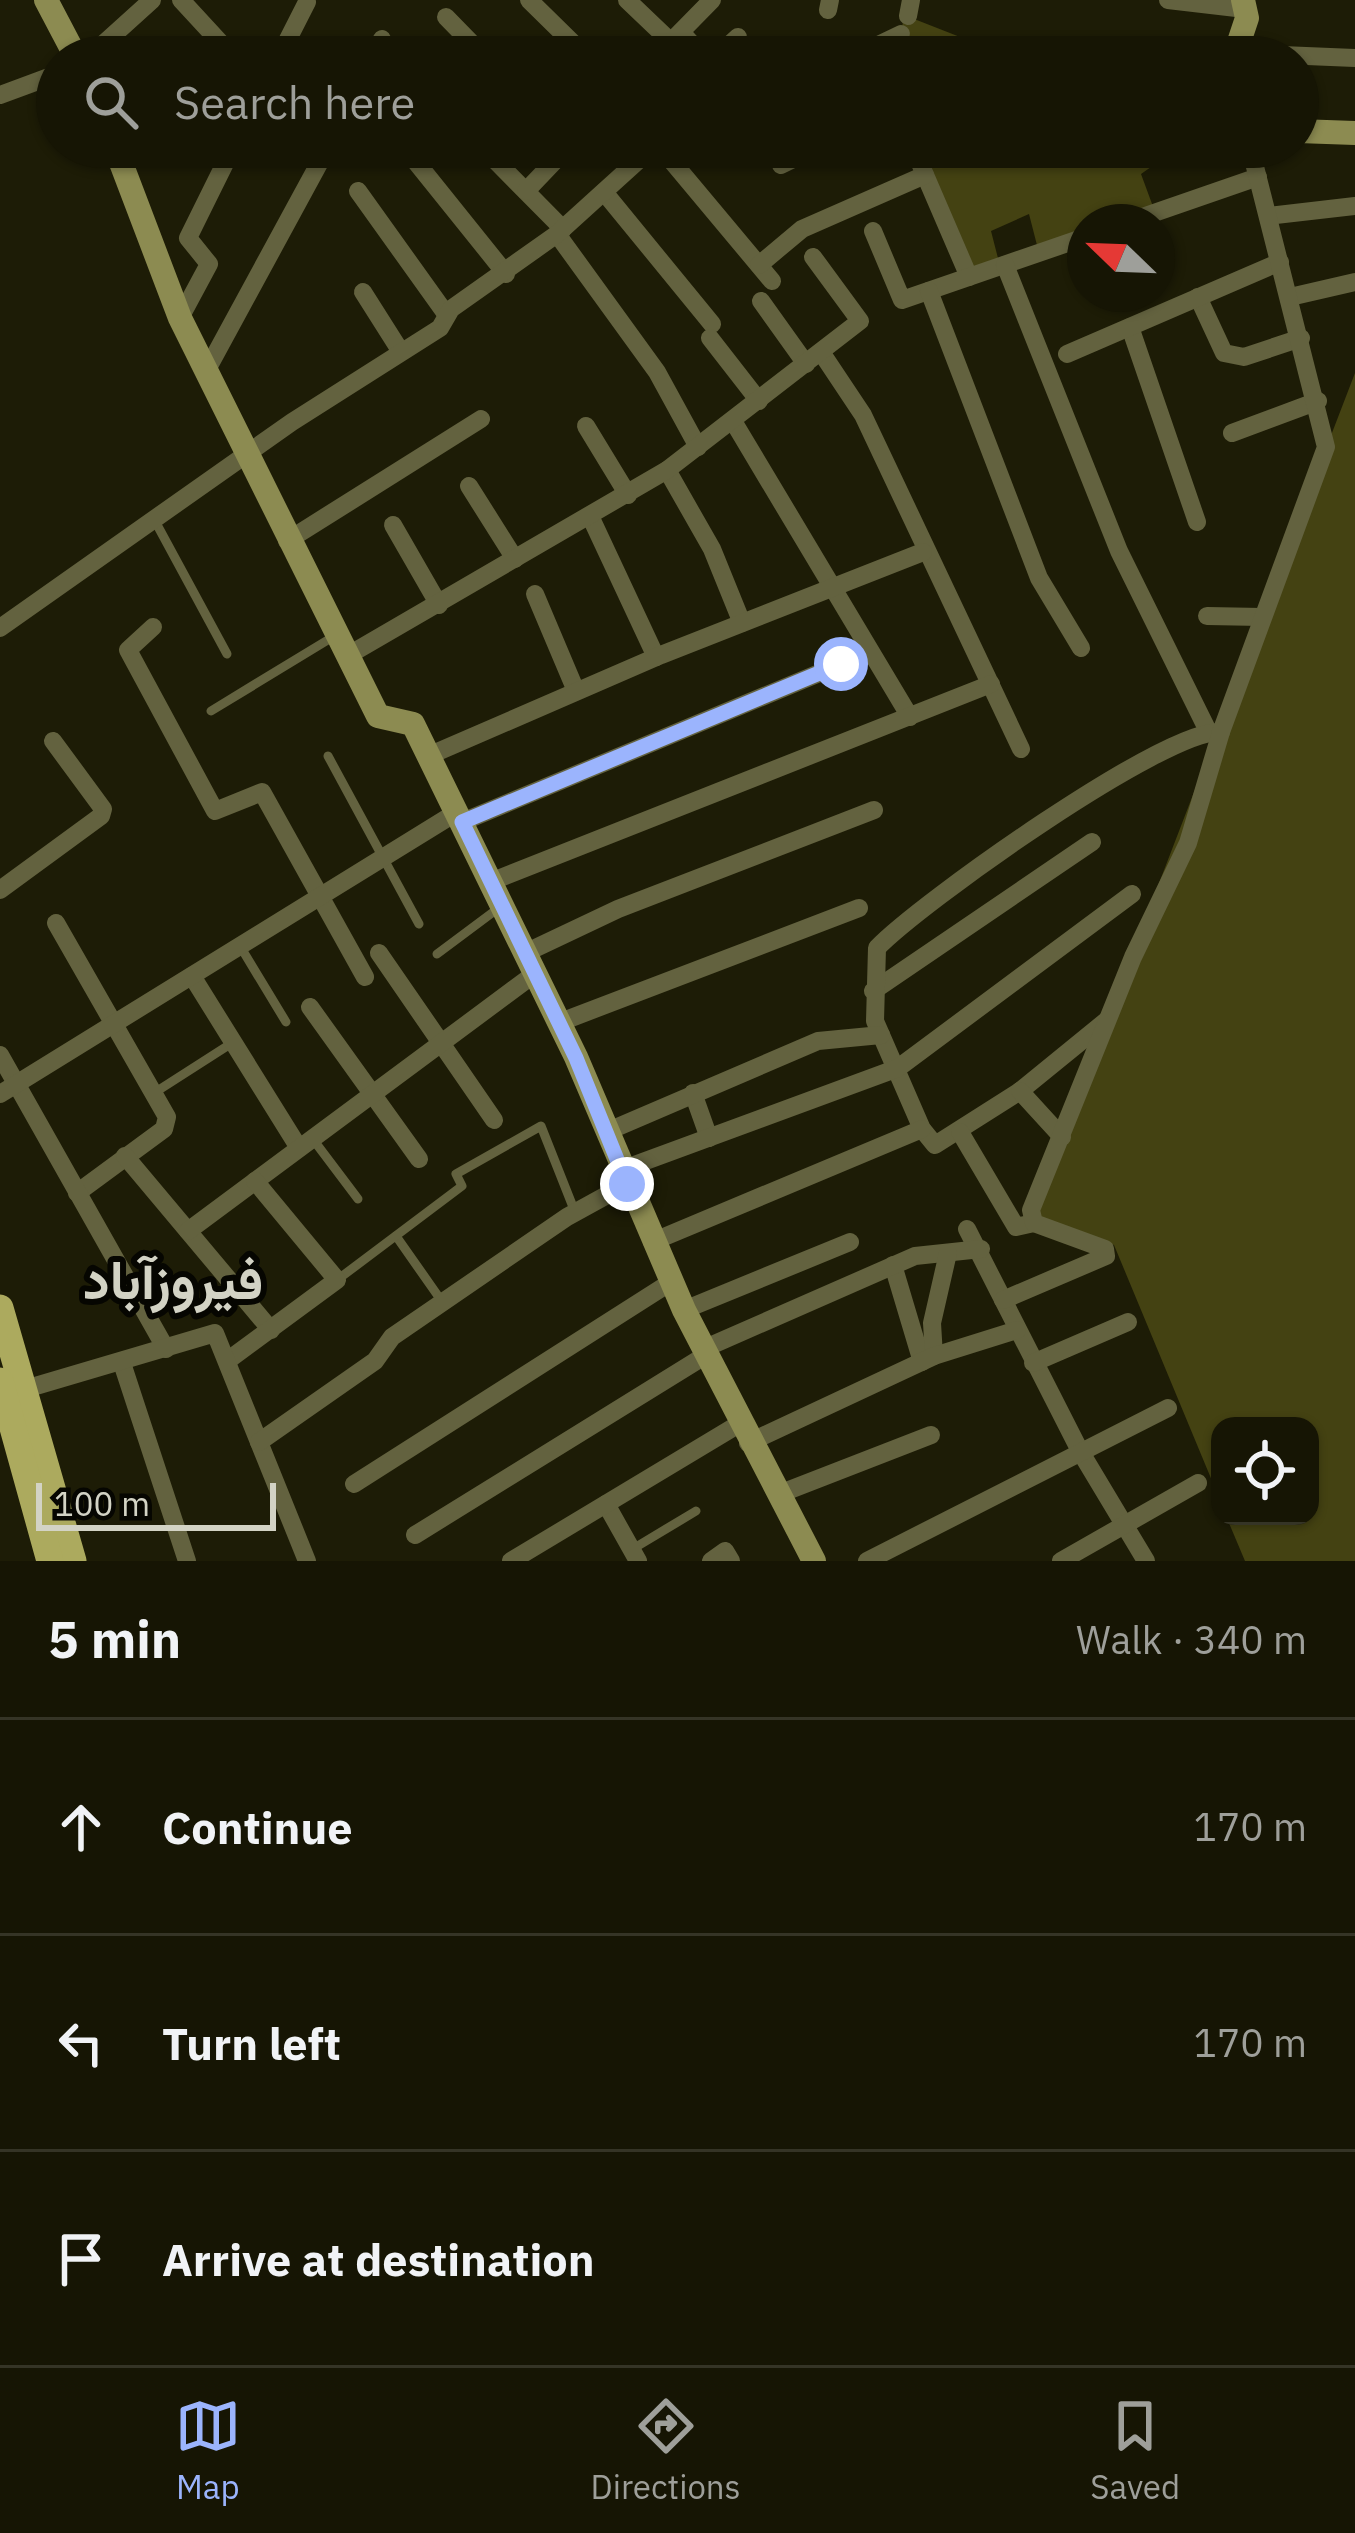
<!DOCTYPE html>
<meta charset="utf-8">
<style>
:root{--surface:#161504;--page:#232213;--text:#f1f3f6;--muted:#9e9f9a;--line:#353426;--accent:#9bb4fd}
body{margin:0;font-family:"IBM Plex Sans",Vazirmatn,sans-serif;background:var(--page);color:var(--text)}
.controls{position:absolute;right:36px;bottom:36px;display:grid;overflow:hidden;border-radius:24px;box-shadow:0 3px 9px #0004}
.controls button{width:108px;height:108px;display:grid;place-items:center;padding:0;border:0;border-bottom:3px solid var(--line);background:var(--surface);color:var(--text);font:60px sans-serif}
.compass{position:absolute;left:1067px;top:204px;width:108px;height:108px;border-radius:50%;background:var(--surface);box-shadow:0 3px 9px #0004;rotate:293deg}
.scale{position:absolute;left:36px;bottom:30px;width:240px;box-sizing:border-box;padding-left:12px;border:6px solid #d3d3c5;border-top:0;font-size:33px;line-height:42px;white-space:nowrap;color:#d3d3c5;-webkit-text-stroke:9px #060601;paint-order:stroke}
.stop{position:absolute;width:36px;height:36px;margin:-27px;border:9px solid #9bb4fd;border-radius:50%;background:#fff}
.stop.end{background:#9bb4fd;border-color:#fff;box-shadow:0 3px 12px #0008}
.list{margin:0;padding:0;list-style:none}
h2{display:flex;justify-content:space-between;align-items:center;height:156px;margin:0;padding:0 48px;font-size:51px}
h2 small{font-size:39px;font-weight:400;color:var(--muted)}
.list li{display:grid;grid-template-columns:78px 1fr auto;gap:36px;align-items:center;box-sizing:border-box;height:216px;padding:0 48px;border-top:3px solid var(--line)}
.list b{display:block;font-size:45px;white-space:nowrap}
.list em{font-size:39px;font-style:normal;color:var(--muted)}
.icon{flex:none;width:66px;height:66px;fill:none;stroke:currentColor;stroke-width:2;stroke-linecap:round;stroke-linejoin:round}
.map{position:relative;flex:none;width:1355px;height:1561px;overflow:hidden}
.search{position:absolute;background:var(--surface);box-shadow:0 3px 9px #0004;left:36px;right:36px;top:36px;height:132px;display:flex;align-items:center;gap:30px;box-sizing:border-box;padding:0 42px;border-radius:66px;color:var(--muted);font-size:45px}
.sheet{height:804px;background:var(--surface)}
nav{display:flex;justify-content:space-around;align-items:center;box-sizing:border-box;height:168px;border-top:3px solid var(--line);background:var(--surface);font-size:33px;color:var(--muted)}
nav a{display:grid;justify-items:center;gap:6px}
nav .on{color:var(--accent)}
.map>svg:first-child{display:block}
.green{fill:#444212}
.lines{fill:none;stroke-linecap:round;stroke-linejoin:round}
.lane{stroke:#63623f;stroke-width:9}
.street{stroke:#63623f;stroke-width:18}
.secondary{stroke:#8c8b51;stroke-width:24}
.primary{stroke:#acaa5e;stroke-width:27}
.route{stroke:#9bb4fd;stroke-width:15}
.labels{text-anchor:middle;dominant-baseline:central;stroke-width:12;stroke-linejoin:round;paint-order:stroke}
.district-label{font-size:54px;font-weight:bold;fill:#d3d3c5;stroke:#060601}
</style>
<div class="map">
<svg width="1355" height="1561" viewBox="0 0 1355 1561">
<rect width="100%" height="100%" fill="#1d1c06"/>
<g class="green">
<polygon points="904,15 1011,57 876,57 872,48 901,34"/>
<polygon points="913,147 1147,147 1151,167 1141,174 1155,212 1128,222 1085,222 1085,237 1039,253 1029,214 991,231 1000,266 966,274"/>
<polygon points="1355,373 1355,1561 1245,1561 1226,1516 1310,1516 1310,1426 1220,1426 1220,1500 1114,1245 1030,1219"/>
</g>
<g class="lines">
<g class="lane">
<polyline points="155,521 227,654"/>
<polyline points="211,711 336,635"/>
<polyline points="328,756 419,924"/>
<polyline points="240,946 286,1022"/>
<polyline points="437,954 500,907"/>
<polyline points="154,1093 232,1043"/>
<polyline points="312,1138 358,1199"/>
<polyline points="396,1236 443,1303"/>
<polyline points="337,1280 462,1186 456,1174 541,1126 575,1212"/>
<polyline points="631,1550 696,1511"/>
</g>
<g class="street">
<polyline points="181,0 229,52"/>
<polyline points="529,0 587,57"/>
<polyline points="627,0 671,42"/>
<polyline points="1168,0 1245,9"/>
<polyline points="828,10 830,0"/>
<polyline points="908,16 911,0"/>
<polyline points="446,17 485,57"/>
<polyline points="681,32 704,57"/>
<polyline points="1236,53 1355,58"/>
<polyline points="89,57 152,0"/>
<polyline points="279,57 307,2"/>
<polyline points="373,57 382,39"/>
<polyline points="656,57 712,0"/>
<polyline points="716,57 738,37"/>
<polyline points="853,57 901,34"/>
<polyline points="0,95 57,74"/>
<polyline points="404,147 506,274"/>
<polyline points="482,147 563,229"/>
<polyline points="660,147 772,281"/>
<polyline points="913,147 969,277"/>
<polyline points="781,165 818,147"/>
<polyline points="358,191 446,314"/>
<polyline points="526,191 568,147"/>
<polyline points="604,192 712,324"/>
<polyline points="1268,216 1355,206"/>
<polyline points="1128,222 1258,177"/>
<polyline points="873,231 902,300 1085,237"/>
<polyline points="557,234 657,372 698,447"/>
<polyline points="759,265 802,229 925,175"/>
<polyline points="1005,265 1119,551 1208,731"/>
<polyline points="929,291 1039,578 1081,648"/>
<polyline points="363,292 401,352"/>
<polyline points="1198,297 1224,353 1244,357 1301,338"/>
<polyline points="1290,297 1355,282"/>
<polyline points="761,301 806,364"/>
<polyline points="180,318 209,264 188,238 233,147"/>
<polyline points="1130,327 1197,522"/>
<polyline points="710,338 759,401"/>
<polyline points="821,352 863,415 1021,749"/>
<polyline points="1067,354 1280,262"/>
<polyline points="209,366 328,147"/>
<polyline points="733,421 910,717"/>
<polyline points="586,426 628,495"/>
<polyline points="1232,433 1318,401"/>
<polyline points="667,470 712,549 742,623"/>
<polyline points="469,486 515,559"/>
<polyline points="591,518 656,657"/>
<polyline points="393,525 439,605"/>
<polyline points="287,541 481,419"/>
<polyline points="535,594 576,691"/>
<polyline points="1207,616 1262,617"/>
<polyline points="153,627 128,650 215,811 262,792 365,977"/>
<polyline points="0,628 292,422 440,328 451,309 557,234 653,147"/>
<polyline points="347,656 667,470 860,321 813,257"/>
<polyline points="428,756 661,655 923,552"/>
<polyline points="462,822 841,664"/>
<polyline points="490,882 991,684"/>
<polyline points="0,890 101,816 103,809 53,741"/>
<polyline points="56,923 167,1117 164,1129 77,1193"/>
<polyline points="379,953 494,1120"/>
<polyline points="523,954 618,909 874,810"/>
<polyline points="192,976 299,1148"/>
<polyline points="873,991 1092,842"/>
<polyline points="310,1007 419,1159"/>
<path d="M1106,1021L1020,1091L935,1145L922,1129L875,1021L877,948C920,903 1166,728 1221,732"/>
<polyline points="558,1023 859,908"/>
<polyline points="0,1055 166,1349"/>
<polyline points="1020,1091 1062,1137"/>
<polyline points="693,1093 709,1138"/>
<polyline points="0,1094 457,812"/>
<polyline points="606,1132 818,1041 881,1035"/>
<polyline points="960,1132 1016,1227 1034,1223"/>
<polyline points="125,1156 271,1330"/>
<polyline points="621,1170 898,1068 1132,894"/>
<polyline points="967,1229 1080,1451 1146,1561"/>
<polyline points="188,1231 533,975"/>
<polyline points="652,1242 922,1129"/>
<polyline points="893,1265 922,1362"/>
<polyline points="1003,1300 1106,1256 1105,1249 1034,1223 1031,1210 1133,957 1188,843 1221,732 1326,447 1250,147"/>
<polyline points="684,1310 850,1242"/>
<polyline points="703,1349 915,1256 981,1249"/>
<polyline points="934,1356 932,1323 948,1253"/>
<polyline points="227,1361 337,1280 255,1181"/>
<polyline points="122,1363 187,1561"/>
<polyline points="1033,1363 1128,1322"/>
<polyline points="22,1390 215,1333 307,1561"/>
<polyline points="259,1442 375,1361 392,1337 567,1217 627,1184"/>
<polyline points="748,1443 934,1356 1017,1330"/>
<polyline points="354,1484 671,1282"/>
<polyline points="779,1494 931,1435"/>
<polyline points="606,1504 638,1561"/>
<polyline points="415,1535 706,1355"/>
<polyline points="511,1561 739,1424"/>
<polyline points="711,1561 725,1551 731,1561"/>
<polyline points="867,1561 1168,1408"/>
<polyline points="1061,1561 1198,1483"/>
</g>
<g class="secondary">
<polyline points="46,0 76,57"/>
<polyline points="1234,57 1247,18 1243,0"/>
<polyline points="1298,131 1355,133"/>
<polyline points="115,147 180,318 378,716 413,724 576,1057 684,1310 814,1561"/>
</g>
<g class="primary">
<polyline points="0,1308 73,1561"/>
<polyline points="0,1381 50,1561"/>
</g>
</g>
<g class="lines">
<polyline class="route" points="627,1184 576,1058 462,822 841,664"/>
</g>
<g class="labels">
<g class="district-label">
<text x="173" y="1279">فیروزآباد</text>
</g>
</g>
</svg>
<div class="controls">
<button><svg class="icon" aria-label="locate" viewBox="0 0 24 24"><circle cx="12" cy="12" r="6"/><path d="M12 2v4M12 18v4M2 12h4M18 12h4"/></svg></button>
</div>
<svg class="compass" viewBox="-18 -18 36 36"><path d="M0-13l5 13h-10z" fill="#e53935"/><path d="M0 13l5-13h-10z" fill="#9e9f9a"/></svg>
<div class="scale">100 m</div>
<div class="stop" style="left:841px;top:664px"></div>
<div class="stop end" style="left:627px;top:1184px"></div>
<div class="search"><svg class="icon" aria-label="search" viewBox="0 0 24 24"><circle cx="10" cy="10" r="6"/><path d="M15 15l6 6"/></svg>Search here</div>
</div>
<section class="sheet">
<h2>5 min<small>Walk · 340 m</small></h2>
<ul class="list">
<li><svg class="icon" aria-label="ahead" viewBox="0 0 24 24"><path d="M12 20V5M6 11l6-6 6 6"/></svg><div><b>Continue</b></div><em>170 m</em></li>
<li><svg class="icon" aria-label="left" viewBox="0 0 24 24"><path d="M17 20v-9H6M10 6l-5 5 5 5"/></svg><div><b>Turn left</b></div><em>170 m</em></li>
<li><svg class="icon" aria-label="arrive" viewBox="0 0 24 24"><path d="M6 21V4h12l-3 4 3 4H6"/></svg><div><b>Arrive at destination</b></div></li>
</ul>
</section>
<nav>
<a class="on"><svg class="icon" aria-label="map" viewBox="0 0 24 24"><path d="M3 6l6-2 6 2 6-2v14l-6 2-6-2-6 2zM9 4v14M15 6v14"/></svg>Map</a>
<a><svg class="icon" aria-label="directions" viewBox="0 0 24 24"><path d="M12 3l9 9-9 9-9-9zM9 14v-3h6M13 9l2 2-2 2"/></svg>Directions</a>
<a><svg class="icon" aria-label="saved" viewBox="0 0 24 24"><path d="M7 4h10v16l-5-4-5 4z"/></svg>Saved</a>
</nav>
